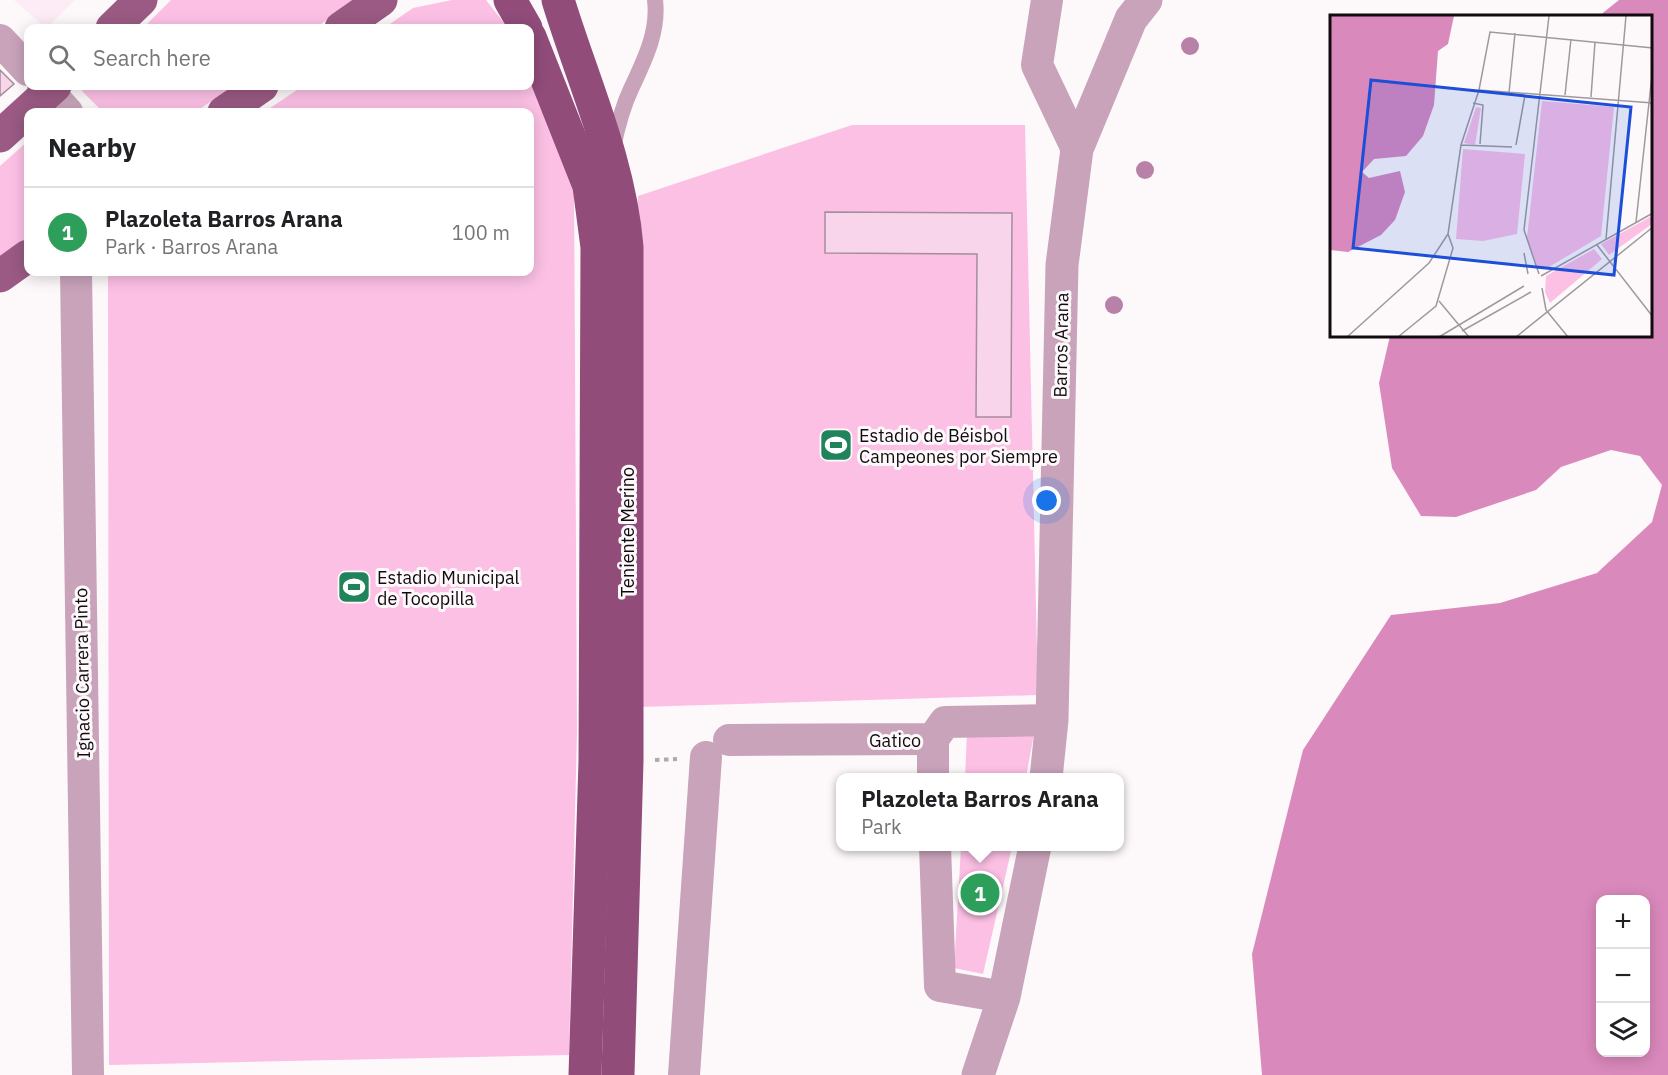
<!DOCTYPE html>
<meta charset="utf-8">
<style>
:root{--surface:#fff;--page:#f2f2f2;--text:#202124;--muted:#757577;--line:#e0e0e0;--accent:#ea580c}
body{margin:0;font-family:"IBM Plex Sans",sans-serif;background:var(--page);color:var(--text)}
.controls{position:absolute;right:18px;bottom:18px;display:grid;overflow:hidden;border-radius:12px;box-shadow:0 3px 15px #0003}
.controls button{width:54px;height:54px;display:grid;place-items:center;padding:0;border:0;border-bottom:2px solid var(--line);background:var(--surface);color:var(--text);font:30px sans-serif}
.you{position:absolute;left:1047px;top:501px;width:21px;height:21px;margin:-15px;border:4px solid #fff;border-radius:50%;background:#1a73e8;box-shadow:0 0 0 9px #1a73e833}
.badge{display:grid;place-items:center;width:39px;height:39px;border-radius:50%;background:var(--accent);color:#fff;font-size:20px;font-weight:700}
.pin{position:absolute;translate:-50% -50%;border:3px solid #fff;box-shadow:0 2px 6px #0006}
.popup{position:absolute;left:836px;top:773px;width:288px;height:78px;box-sizing:border-box;display:grid;place-content:center;border-radius:12px;background:var(--surface);filter:drop-shadow(0 2px 4px #0005);font-size:20px;white-space:nowrap;color:var(--muted)}
.popup b{font-size:22px;color:var(--text)}
.popup::after{content:'';position:absolute;left:50%;top:100%;margin-left:-12px;border:12px solid transparent;border-top-color:var(--surface)}
.list{margin:0;padding:0;list-style:none}
h2{display:flex;justify-content:space-between;align-items:center;height:78px;margin:0;padding:0 24px;font-size:26px}
h2 small{font-size:20px;font-weight:400;color:var(--muted)}
.list li{display:grid;grid-template-columns:39px 1fr auto;gap:18px;align-items:center;box-sizing:border-box;height:90px;padding:0 24px;border-top:2px solid var(--line)}
.list b{display:block;font-size:22px;white-space:nowrap}
.list p{margin:0;font-size:20px;white-space:nowrap;color:var(--muted)}
.list em{font-size:20px;font-style:normal;color:var(--muted)}
.icon{flex:none;width:33px;height:33px;fill:none;stroke:currentColor;stroke-width:2;stroke-linecap:round;stroke-linejoin:round}
.map{position:relative;flex:none;width:1668px;height:1075px;overflow:hidden}
.search{position:absolute;background:var(--surface);box-shadow:0 3px 15px #0003;left:24px;top:24px;width:510px;height:66px;display:flex;align-items:center;gap:15px;box-sizing:border-box;padding:0 21px;border-radius:12px;color:var(--muted);font-size:22px}
.panel{position:absolute;background:var(--surface);box-shadow:0 3px 15px #0003;left:24px;top:108px;width:510px;height:168px;border-radius:12px}
.map>svg:first-child{display:block}
.built{fill:#fdebf5}
.green{fill:#fcc0e5}
.water{fill:#da89bc;fill-rule:evenodd}
.building{fill:#f8d5ea;stroke:#a38e9a;stroke-width:1.5}
.lines{fill:none;stroke-linecap:round;stroke-linejoin:round}
.path{stroke:#aea9ac;stroke-width:4;stroke-dasharray:4.5 4.5;stroke-linecap:butt}
.service{stroke:#c9a3ba;stroke-width:16}
.minor{stroke:#c9a3ba;stroke-width:32}
.tertiary{stroke:#c9a3ba;stroke-width:33}
.primary{stroke:#9a5a83;stroke-width:33}
.trunk{stroke:#914c7a;stroke-width:33}
.tree{fill:#b882a8}
.labels{text-anchor:middle;dominant-baseline:central;stroke-width:6;stroke-linejoin:round;paint-order:stroke}
.street-label{font-size:18px;fill:#110a0f;stroke:#fdf9fb}
.poi-label{font-size:18px;fill:#110a0f;stroke:#fdf9fb;text-anchor:start}
.inset-road{fill:none;stroke:#9f999d;stroke-width:1.5}
.view{fill:#1d4ed8;fill-opacity:0.15;stroke:#1d4ed8;stroke-width:3}
.inset-edge{fill:none;stroke:#110a0f;stroke-width:3}
</style>
<div class="map">
<svg width="1668" height="1075" viewBox="0 0 1668 1075">
<rect width="100%" height="100%" fill="#fdf9fb"/>
<polygon class="built" points="14,0 75,0 46,28"/>
<g class="green">
<polygon points="171,0 356,0 315,28 143,28"/>
<polygon points="452,0 486,0 508,28 384,28 413,8"/>
<polygon points="530,74 574,179 577,732 569,1055 109,1065 108,272 530,272 530,112 264,112 303,86 530,86"/>
<polygon points="88,86 234,86 195,112 103,112 82,91"/>
<polygon points="852,125 1025,125 1038,695 639,707 638,196"/>
<polygon points="28,141 28,237 0,257 0,166"/>
<polygon points="967,733 1034,734 1026,777 965,778"/>
<polygon points="961,847 1012,847 983,974 954,968"/>
</g>
<path class="water" d="M1619,0H1668V1075H1262L1252,954L1303,750L1391,615L1500,603L1597,573L1652,522L1662,485L1640,456L1611,450L1561,467L1536,490L1456,517L1421,516L1392,468L1379,383L1390,336H1652V16H1599ZM1600,900H1646V1052H1600Z"/>
<g class="building">
<polygon points="0,70 14,84 0,96"/>
<polygon points="825,212 1012,213 1011,417 976,417 977,254 825,253"/>
</g>
<g class="lines">
<polyline class="path" points="655,760 677,759"/>
<path class="service" d="M613,148C617,128 622,108 631,89C644,61 659,32 655,0"/>
<g class="minor">
<polyline points="1047,0 1037,65 1077,149"/>
<polyline points="0,40 28,70"/>
<polyline points="43,86 67,112"/>
<polyline points="76,272 88,1075"/>
<polyline points="729,740 933,739 945,722 1052,720"/>
<polyline points="933,778 933,739"/>
<polyline points="935,846 940,986 1004,997"/>
<polyline points="684,1075 706,757"/>
</g>
<g class="tertiary">
<polyline points="1046,778 1052,720 1062,265 1077,149 1131,19 1146,0"/>
<polyline points="978,1075 1004,997 1035,846"/>
</g>
<g class="primary">
<polyline points="112,28 141,0"/>
<polyline points="341,28 381,0"/>
<polyline points="224,112 262,86"/>
<polyline points="0,136 55,86"/>
<polyline points="0,276 28,256"/>
</g>
<g class="trunk">
<polyline points="510,0 526,28"/>
<path d="M558,0C583,82 620,161 627,247V761L618,1075"/>
<polyline points="530,37 589,186 597,247 595,762 585,1075"/>
</g>
</g>
<g class="tree">
<circle cx="1190" cy="46" r="9"/>
<circle cx="1145" cy="170" r="9"/>
<circle cx="1114" cy="305" r="9"/>
</g>
<defs>
<g id="stadium-square" transform="scale(1.725)"><rect x="-9" y="-9" width="18" height="18" rx="4" fill="#21835c" stroke="#fdf9fb"/><path d="M0-5a6.5 5 0 1 0 0 10a6.5 5 0 1 0 0-10ZM-3.5-1.8h7v3.6h-7Z" fill="#fff"/></g>
</defs>
<g fill-rule="evenodd">
<use href="#stadium-square" x="836" y="445"/>
<use href="#stadium-square" x="354" y="587"/>
</g>
<g class="labels">
<g class="street-label">
<text transform="translate(1061 345) rotate(-89)">Barros Arana</text>
<text transform="translate(627 532) rotate(-90)">Teniente Merino</text>
<text transform="translate(82 673) rotate(-91)">Ignacio Carrera Pinto</text>
<text x="895" y="740">Gatico</text>
</g>
<g class="poi-label">
<text x="859" y="435">Estadio de Béisbol<tspan x="859" dy="21">Campeones por Siempre</tspan></text>
<text x="377" y="577">Estadio Municipal<tspan x="377" dy="21">de Tocopilla</tspan></text>
</g>
</g>
<g transform="translate(1330 15)">
<rect width="322" height="322" fill="#fdf9fb"/>
<path d="M212,86L284,92L271,221L219,252L208,253L197,223ZM146,92L151,93L145,130L134,128ZM133,134L195,139L187,219L153,226L126,224ZM322,201V209L279,240L271,229ZM264,234L272,244L220,288L215,277L216,261Z" fill="#fcc0e5"/>
<path d="M0,1H124L118,29L108,36L104,90L93,121L76,141L44,144L32,157L39,163L70,156L75,177L65,205L51,220L18,237L0,235Z" fill="#da89bc"/>
<path class="inset-road" d="M149,75L323,88M179,78L185,18M235,80L241,24M261,82L265,27M143,88L153,90L150,129M131,130L182,132M186,130L195,80M306,207L323,51M276,224L296,1M267,230L323,302M194,238L198,259M209,259L194,215L219,1M211,261L323,198M212,273L216,295M109,286L139,322M216,295L238,322M132,316L201,277M17,322L99,248L118,219L131,130L149,75L160,17L323,33M68,322L106,291L123,233L118,219M109,322L194,271M186,322L323,212"/>
<path class="view" d="M41,65L301,92L284,260L23,233Z"/>
<rect width="322" height="322" class="inset-edge"/>
</g>
</svg>
<div class="controls">
<button>+</button>
<button>−</button>
<button><svg class="icon" aria-label="layers" viewBox="0 0 24 24"><path d="M12 4l9 5-9 5-9-5zM3 14l9 5 9-5"/></svg></button>
</div>
<div class="you"></div>
<div class="pin badge" style="left:980px;top:893px;background:#2e9e5b">1</div>
<div class="popup"><b>Plazoleta Barros Arana</b>Park</div>
<div class="search"><svg class="icon" aria-label="search" viewBox="0 0 24 24"><circle cx="10" cy="10" r="6"/><path d="M15 15l6 6"/></svg>Search here</div>
<section class="panel">
<h2>Nearby<small></small></h2>
<ul class="list">
<li><span class="badge" style="background:#2e9e5b">1</span><div><b>Plazoleta Barros Arana</b><p>Park · Barros Arana</p></div><em>100 m</em></li>
</ul>
</section>
</div>
